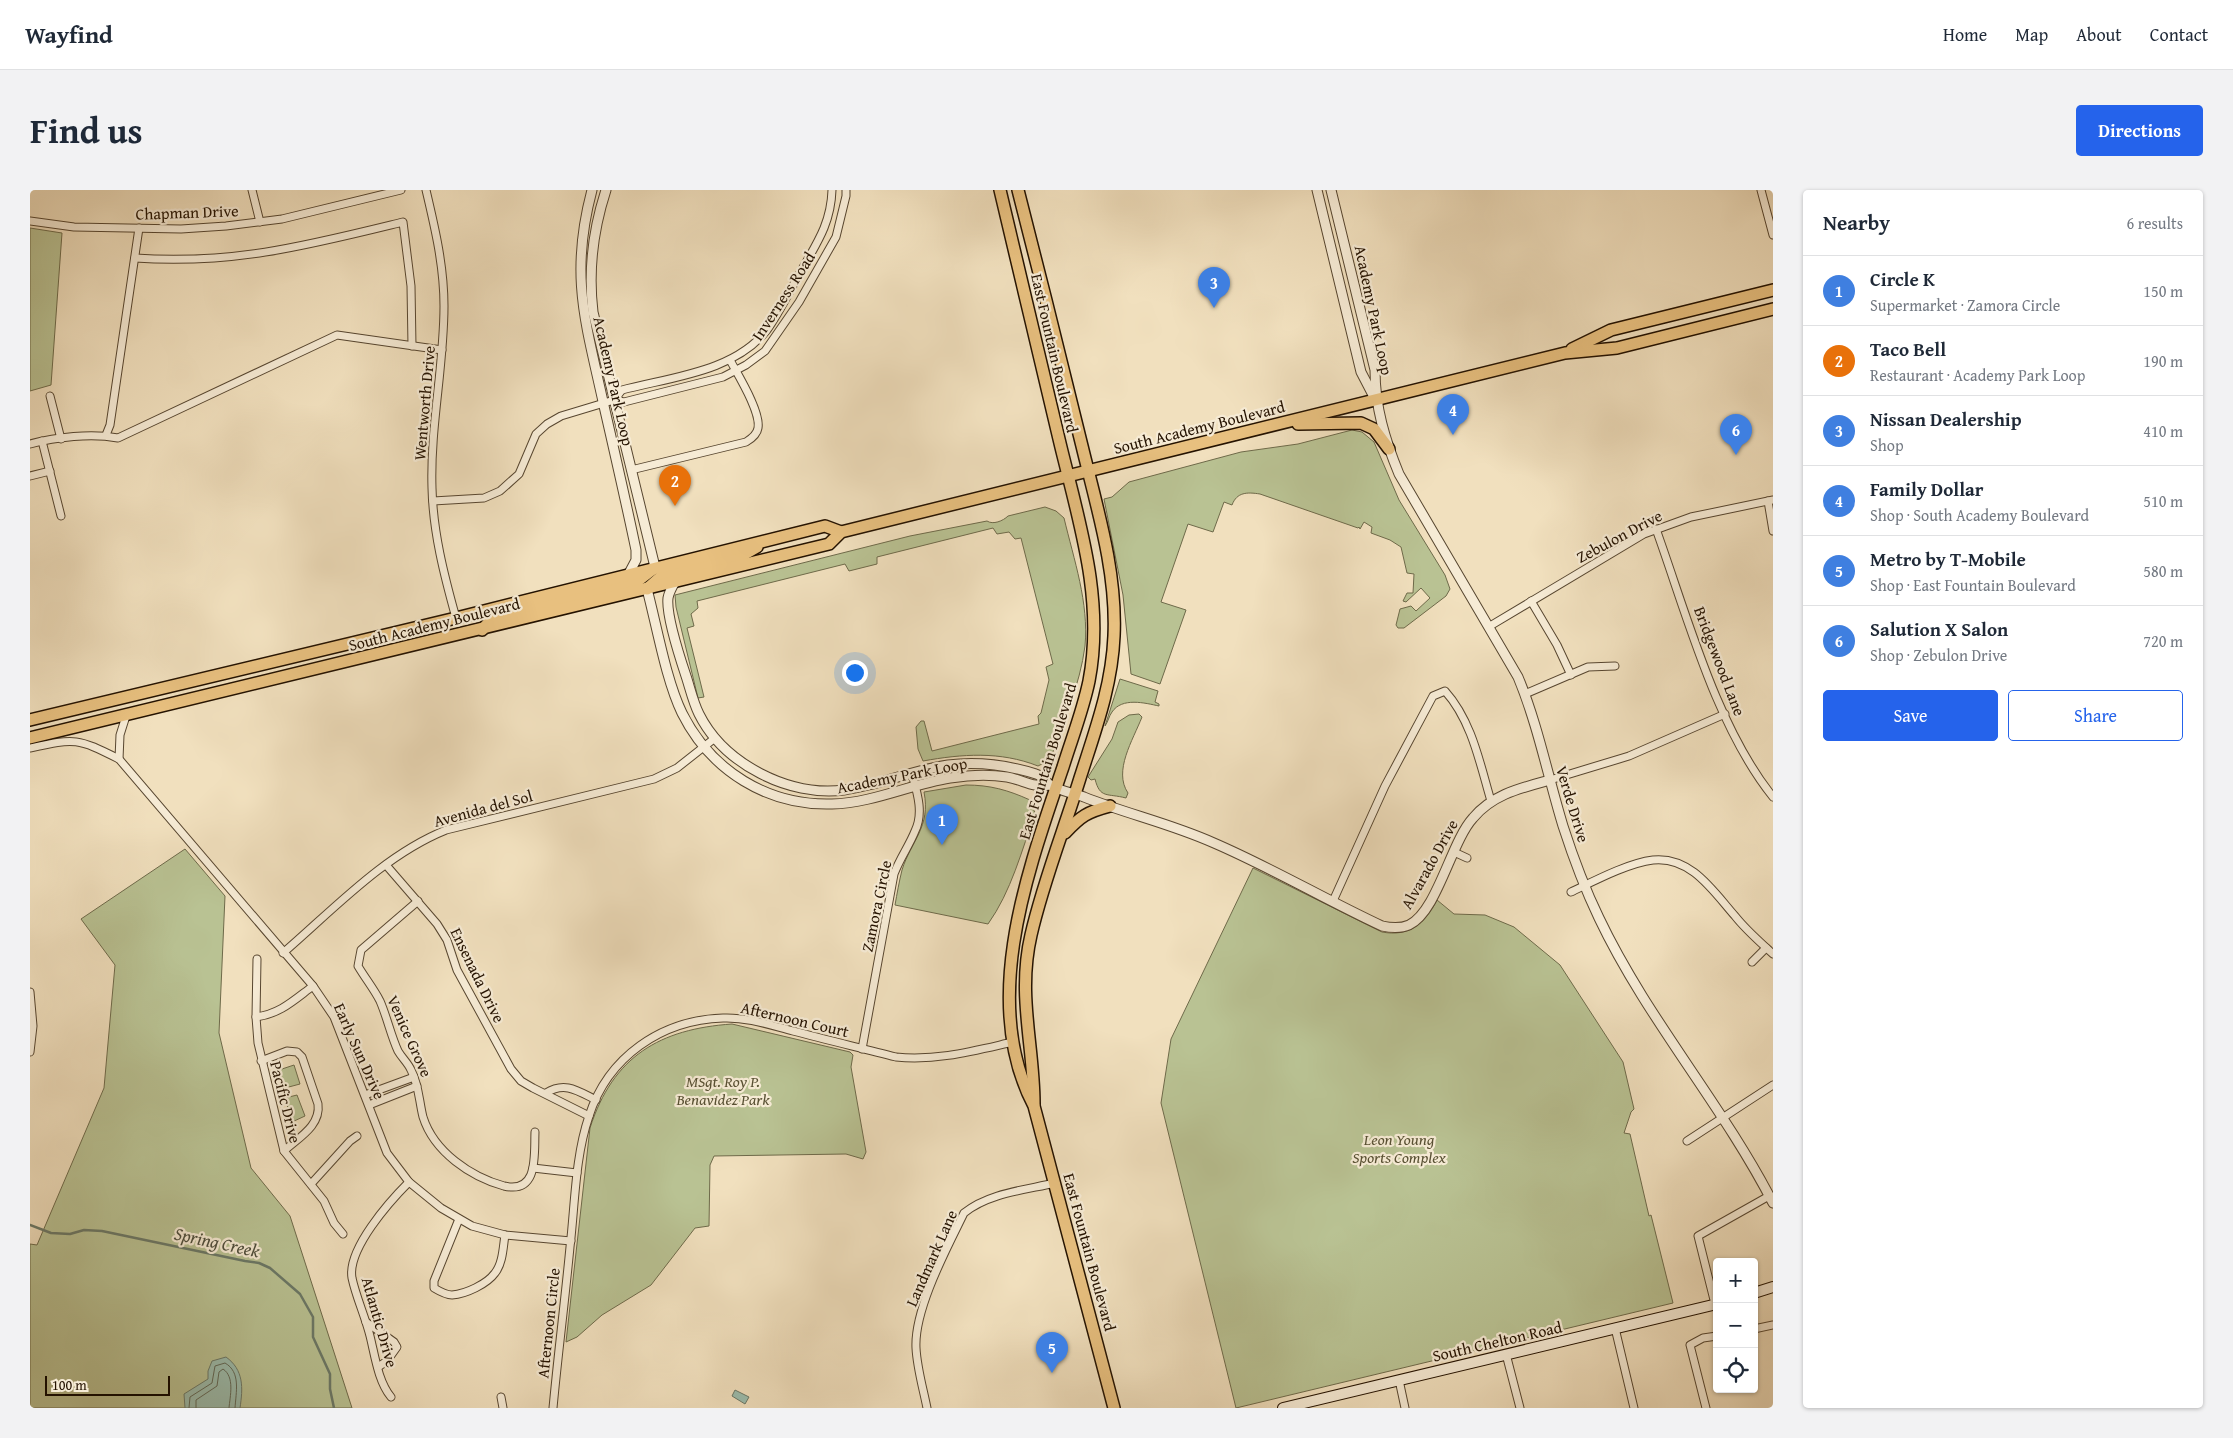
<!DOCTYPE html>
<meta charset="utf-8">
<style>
:root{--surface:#fff;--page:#f2f2f3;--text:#1f2937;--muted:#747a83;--line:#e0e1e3;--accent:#2563eb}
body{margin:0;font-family:"Gentium Book Plus",serif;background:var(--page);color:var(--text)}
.controls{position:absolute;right:15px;bottom:15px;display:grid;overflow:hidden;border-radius:5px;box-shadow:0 1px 4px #0004}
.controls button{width:45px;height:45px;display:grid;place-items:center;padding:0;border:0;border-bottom:1px solid var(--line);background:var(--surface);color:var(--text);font:25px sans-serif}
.scale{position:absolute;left:15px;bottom:12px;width:125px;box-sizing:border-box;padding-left:5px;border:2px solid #241200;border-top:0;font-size:14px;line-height:18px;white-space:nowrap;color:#241200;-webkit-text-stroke:4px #f6ebd5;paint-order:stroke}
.you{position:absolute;left:824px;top:482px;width:18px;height:18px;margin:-12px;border:4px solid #fff;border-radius:50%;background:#1a73e8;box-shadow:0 0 0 8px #1a73e833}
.badge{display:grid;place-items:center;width:32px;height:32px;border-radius:50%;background:var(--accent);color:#fff;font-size:16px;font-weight:700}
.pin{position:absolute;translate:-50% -41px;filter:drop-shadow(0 1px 2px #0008)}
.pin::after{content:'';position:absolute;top:26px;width:18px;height:15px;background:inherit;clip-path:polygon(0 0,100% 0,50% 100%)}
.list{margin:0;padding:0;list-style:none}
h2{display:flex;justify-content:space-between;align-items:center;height:65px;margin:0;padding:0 20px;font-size:21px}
h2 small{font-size:16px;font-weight:400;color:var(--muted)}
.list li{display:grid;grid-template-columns:32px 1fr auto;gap:15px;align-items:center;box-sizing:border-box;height:70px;padding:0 20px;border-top:1px solid var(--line)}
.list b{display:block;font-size:19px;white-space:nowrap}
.list p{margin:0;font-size:16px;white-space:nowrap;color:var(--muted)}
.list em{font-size:16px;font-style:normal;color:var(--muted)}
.actions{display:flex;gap:10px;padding:15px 20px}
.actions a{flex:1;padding:11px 0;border:1px solid var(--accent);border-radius:5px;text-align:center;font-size:18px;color:var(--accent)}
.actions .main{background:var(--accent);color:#fff}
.icon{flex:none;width:28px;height:28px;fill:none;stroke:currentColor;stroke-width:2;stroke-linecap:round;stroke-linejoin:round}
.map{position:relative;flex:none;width:1743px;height:1218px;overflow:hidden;border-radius:5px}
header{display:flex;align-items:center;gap:30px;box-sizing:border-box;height:70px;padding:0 25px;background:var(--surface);border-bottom:1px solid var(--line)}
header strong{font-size:24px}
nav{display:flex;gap:28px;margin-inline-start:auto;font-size:18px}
.intro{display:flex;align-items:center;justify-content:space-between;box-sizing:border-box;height:120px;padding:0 30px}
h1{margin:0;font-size:35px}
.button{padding:12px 22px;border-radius:5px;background:var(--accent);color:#fff;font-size:18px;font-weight:700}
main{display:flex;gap:30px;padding:0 30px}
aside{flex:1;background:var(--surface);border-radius:5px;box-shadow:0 1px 4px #0004}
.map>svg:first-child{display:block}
.green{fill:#b9c293;stroke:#6e6a4a}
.water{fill:#9bbdae;stroke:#6b7968}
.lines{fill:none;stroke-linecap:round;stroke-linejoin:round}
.shore{stroke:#606857;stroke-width:1}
.stream{stroke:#6b7968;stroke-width:2.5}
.minor-casing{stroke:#574630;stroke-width:9}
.tertiary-casing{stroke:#574630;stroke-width:11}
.secondary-casing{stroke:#241200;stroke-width:12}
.trunk-casing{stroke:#241200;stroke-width:14}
.minor{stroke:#f6ebd5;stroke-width:7}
.tertiary{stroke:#f6ebd5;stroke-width:9}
.secondary{stroke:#f6ebd5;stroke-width:10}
.trunk{stroke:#e8c07f;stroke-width:11}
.labels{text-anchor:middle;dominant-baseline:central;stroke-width:4.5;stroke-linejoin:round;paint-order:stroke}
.street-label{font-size:16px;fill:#241200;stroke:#f6ebd5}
.park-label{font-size:16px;font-style:italic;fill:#585033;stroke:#f6ebd5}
.water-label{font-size:18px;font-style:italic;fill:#4e4e3d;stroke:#f6ebd5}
</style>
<header>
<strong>Wayfind</strong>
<nav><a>Home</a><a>Map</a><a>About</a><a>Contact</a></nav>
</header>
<div class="intro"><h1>Find us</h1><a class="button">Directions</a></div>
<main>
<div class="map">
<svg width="1743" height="1218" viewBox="0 0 1743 1218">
<rect width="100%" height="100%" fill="#f1e0be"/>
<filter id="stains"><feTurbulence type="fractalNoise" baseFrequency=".004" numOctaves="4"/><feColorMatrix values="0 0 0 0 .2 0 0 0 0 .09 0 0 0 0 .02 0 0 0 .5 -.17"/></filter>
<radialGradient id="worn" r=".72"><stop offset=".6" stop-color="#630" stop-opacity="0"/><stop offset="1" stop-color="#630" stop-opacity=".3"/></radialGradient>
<g class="green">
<polygon points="0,38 32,43 21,195 0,201"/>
<path d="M1322,240L1332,242L1344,252L1369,310L1415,385L1420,399L1416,406L1374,438H1368L1366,435L1370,419L1381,416L1386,421L1400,408L1391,398L1376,412L1373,411L1377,403H1383L1384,384L1377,383L1371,357L1360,350L1341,343L1342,337L1334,332L1330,339L1329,337L1328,338L1230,304C1217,302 1207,302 1202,315L1194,312L1183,342L1158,334L1131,412L1156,420L1130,494L1101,484L1093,405L1074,309L1082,307L1099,292L1211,262L1268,254Z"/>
<path d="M1015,317L1026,321L1034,328C1044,370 1059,413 1055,456C1050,495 1033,533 1020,570L1008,576C970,561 932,564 893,571L888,559L886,537L891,531H894L902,561L1009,534L1008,526L1011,523L1019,490L1016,477L1023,474L991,348L985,349L979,342L967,344L963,338L847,367V374L819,381L815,374L667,411L668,418L661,424L664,436L657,438L674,507L668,508L646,417L645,405L880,346L957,331C963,335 973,331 978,326Z"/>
<path d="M1090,489L1128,501L1125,512L1129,514V516C1115,513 1092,507 1082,522C1079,526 1078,532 1075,536Z"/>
<path d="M1109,524L1112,527C1103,550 1083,581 1098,603L1096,608C1077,603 1070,609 1065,589L1061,590L1058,587L1082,549L1088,532L1099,525Z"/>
<path d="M936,595C960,595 978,600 1000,610L1005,623C992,660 981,702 958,734L865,715C867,704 869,692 872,680C881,651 901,637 894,602Z"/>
<polygon points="155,659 195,706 189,843 221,978 260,1026 322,1218 0,1218 0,1054 7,1055 74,898 85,775 51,729"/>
<path d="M1223,678L1352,742C1379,747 1395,734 1407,710L1424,724L1455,725L1484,737L1530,775L1593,872L1604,919L1601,922L1594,943L1600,944L1619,1026L1621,1025L1643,1113L1206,1218L1131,913L1141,849Z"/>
<path d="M702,834L820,862L823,865L821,877L836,962L833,969L816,964L684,966L680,975L679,1036L665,1038L621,1095L572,1125L547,1147L536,1152L560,938C583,866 630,839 702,834Z"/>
<polygon points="264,875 270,894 255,898 249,880"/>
<polygon points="267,905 275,926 262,932 255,908"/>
</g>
<g class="water">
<path d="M196,1167C214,1180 213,1198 210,1218H155L154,1204L178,1189V1181L182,1171Z"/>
<polygon points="705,1200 719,1207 715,1214 702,1206"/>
</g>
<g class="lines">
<g class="shore">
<path d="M159,1218L160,1207L182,1193L185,1176L195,1173C211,1182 206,1202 205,1218"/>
<path d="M166,1218V1210L187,1196L189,1182L193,1179C205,1187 200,1206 199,1218"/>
</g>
<polyline class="stream" points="0,1035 21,1043 40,1044 54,1040 72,1041 215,1071 229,1073 240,1078 270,1104 283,1127 283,1147 300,1184 300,1199 304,1218"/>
<g class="minor-casing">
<g id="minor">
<polyline points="222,0 230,32"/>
<path d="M396,0C405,38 414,76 414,116C414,177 400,237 402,298C403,342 414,385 426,428"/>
<polyline points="1731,0 1743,45"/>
<polyline points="0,31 44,37 151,39 196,36 252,29 371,0"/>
<path d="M105,68C203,75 279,55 373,32L381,96L382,156"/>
<polyline points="20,206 31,249"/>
<path d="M584,210L592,200C641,187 704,182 737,140C750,122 760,100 771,81C787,53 801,33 802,0"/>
<polyline points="76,245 80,235 109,38"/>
<polyline points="12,251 31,326"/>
<path d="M0,254C26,247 61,243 88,248L307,145L412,160"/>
<path d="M601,280L716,252C721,249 727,245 728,238C731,222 708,185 700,170"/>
<polyline points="0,286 20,281"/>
<polyline points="403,311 454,308 470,301 489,284 506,244 517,234 531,226 584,210 594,212 693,187 716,175 735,161 769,112 806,47 816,6 816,0"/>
<polyline points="1738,311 1743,341"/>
<path d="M1626,339C1657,425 1686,536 1743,607"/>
<polyline points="1501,411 1527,455 1541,485"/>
<polyline points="1460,436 1614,344 1661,327 1743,310"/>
<polyline points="1495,504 1558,477 1585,476"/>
<path d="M0,558C46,548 47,548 89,569L283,796L304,827L357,963L379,992L411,1018L442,1036L475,1045L541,1051"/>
<polyline points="89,569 90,545 96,526"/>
<polyline points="1520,590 1599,566 1695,524"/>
<polyline points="1424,662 1437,668"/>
<polyline points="356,675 407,734 417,750 427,780 481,879 491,891 503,898 559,926"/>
<path d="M1541,702C1564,691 1598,673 1623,670C1661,666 1683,701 1705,726C1716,740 1730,752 1743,764"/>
<path d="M388,711L331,760L328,776C335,788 344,799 350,811C357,827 361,846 368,861C372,868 378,873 381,880C389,895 389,911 393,927C404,962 441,987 474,996C509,1004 504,965 505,942"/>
<path d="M1303,711L1355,596L1403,506L1415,501C1442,531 1450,574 1461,611"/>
<path d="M253,763C304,719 354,665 416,640L624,589L647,578L685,548"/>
<polyline points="227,769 226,827 228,853 254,961 294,1011 304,1033 313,1044"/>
<polyline points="1722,772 1736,758"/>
<polyline points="0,802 3,836 0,862"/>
<path d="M226,827C250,824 264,810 283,796"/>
<path d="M832,859L864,684C870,668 879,656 885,641C894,623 887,602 882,584"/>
<path d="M231,871L257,861L267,862L272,867L288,914C291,936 268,948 254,961"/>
<path d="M516,903C535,891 548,901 566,910"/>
<polyline points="335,905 384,887"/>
<polyline points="339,915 387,896"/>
<polyline points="1657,951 1743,895"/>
<polyline points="503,978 547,983"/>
<polyline points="281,994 320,951 327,946"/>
<path d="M429,1029L404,1091V1098C409,1101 416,1105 422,1105C436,1104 457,1094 465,1083C473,1073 473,1057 475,1045"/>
<polyline points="1685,1114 1668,1046 1739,1006"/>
<polyline points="336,1132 364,1152 367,1157 357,1171 348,1177"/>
<polyline points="1585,1138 1604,1218"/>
<polyline points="1724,1139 1743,1135"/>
<polyline points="1476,1164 1490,1218"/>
<polyline points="1369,1190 1375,1218"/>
<path d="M361,1207C348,1191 345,1166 340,1146C335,1126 326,1107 322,1088C317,1059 360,1011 379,992"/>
<polyline points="471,1207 473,1218"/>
<path d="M523,1218C528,1164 535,1110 540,1057C545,1014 545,967 559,926C578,867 631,830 693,828C717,827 740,835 763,841C797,850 831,858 866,867C907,871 943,861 983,852"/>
<path d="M897,1218C893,1198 887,1178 886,1158C884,1119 917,1058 934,1023C959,1003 995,1000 1025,993"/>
<polyline points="1676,1218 1660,1155 1673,1148 1687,1146"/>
</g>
</g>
<g class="tertiary-casing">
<g id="tertiary">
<path d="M562,0C539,86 556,133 574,216C585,264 596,312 606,360V370L598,385"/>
<path d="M576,0C563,40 558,80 563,122L625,377"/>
<polyline points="1287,0 1331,182 1344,207"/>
<path d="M1301,0L1345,180C1345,217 1355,250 1369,284L1488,487C1508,535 1518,587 1533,636C1543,667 1555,699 1569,728C1617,829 1692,914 1743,1013"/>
<path d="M645,392C642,397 639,402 638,408C636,425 650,468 656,486C660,498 663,512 669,524C694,574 759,607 814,600C850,595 883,580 918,575C949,571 977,575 1006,584C1013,586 1015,591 1020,595C1030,601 1043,603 1054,607C1097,624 1142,634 1184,653C1242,678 1296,710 1352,736C1361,738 1370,739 1379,735C1407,722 1421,652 1443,628C1463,604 1491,598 1520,590"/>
<path d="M617,399C627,437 636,490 652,523C681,581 738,616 802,614C843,613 881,594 920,588C939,585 958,584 977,587C994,590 1002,598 1020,595"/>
</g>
</g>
<g class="secondary-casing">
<g id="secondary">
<polyline points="1724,1103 1743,1097"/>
<polyline points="1253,1218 1687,1114"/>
</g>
</g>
<g class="trunk-casing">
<g id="trunk">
<path d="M970,0C990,83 1009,166 1029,249C1048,329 1075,408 1059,491C1053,520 1042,548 1033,577C998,680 949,812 1004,916L1084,1218"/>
<path d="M988,0C1010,85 1031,171 1052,256C1067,318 1087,382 1084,446C1082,496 1065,541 1050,588C1034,640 1013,692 1001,745C987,805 1004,856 1004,914"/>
<polyline points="1542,159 1581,140 1743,100"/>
<polyline points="1268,234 1331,233 1344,239 1359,259"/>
<polyline points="617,399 633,385 713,365 727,357"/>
<polyline points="452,440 462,429 605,393 622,380"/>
<polyline points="0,530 426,428 795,336 811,342"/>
<polyline points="0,548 799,354 811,342 1535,163 1587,158 1743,119"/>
<path d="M1035,643C1051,626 1057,622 1080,616"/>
</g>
</g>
<use href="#minor" class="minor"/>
<use href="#tertiary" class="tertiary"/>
<use href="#secondary" class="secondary"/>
<use href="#trunk" class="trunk"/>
</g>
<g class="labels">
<g class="street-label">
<text transform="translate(157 22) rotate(-2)">Chapman Drive</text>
<text transform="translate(753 106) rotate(-57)">Inverness Road</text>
<text transform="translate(1344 120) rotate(78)">Academy Park Loop</text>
<text transform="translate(1025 163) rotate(77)">East Fountain Boulevard</text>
<text transform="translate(584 191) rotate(77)">Academy Park Loop</text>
<text transform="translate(394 213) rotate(-85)">Wentworth Drive</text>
<text transform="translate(1169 237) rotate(-14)">South Academy Boulevard</text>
<text transform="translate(1589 346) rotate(-28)">Zebulon Drive</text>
<text transform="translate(404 434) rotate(-14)">South Academy Boulevard</text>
<text transform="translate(1690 471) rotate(69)">Bridgewood Lane</text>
<text transform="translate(1017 571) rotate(-73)">East Fountain Boulevard</text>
<text transform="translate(872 585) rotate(-11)">Academy Park Loop</text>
<text transform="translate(1543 614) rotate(73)">Verde Drive</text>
<text transform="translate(453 618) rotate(-15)">Avenida del Sol</text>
<text transform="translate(1399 674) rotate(-61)">Alvarado Drive</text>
<text transform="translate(846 716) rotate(-78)">Zamora Circle</text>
<text transform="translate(448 785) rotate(64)">Ensenada Drive</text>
<text transform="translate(765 829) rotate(13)">Afternoon Court</text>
<text transform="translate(380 846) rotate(66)">Venice Grove</text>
<text transform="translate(330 861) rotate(66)">Early Sun Drive</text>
<text transform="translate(256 912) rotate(76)">Pacific Drive</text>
<text transform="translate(1060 1062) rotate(75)">East Fountain Boulevard</text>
<text transform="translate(901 1068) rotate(-66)">Landmark Lane</text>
<text transform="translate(350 1132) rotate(74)">Atlantic Drive</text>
<text transform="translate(518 1133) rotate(-84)">Afternoon Circle</text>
<text transform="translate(1467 1151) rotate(-13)">South Chelton Road</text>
</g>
<g class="park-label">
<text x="693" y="891">MSgt. Roy P.<tspan x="693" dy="18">Benavidez Park</tspan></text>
<text x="1369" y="949">Leon Young<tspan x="1369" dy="18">Sports Complex</tspan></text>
</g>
<g class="water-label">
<text transform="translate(187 1052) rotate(12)">Spring Creek</text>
</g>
</g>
<rect width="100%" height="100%" filter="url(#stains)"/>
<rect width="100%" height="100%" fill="url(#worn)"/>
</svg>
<div class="controls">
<button>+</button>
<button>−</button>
<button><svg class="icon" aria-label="locate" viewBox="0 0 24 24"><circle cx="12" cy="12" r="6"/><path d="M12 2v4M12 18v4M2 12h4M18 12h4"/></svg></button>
</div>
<div class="scale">100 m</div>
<div class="you"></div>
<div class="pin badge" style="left:912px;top:655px;background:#3f7fe0">1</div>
<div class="pin badge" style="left:645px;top:316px;background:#e8710a">2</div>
<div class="pin badge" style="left:1184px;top:118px;background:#3f7fe0">3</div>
<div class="pin badge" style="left:1423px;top:245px;background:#3f7fe0">4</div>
<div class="pin badge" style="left:1022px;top:1183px;background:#3f7fe0">5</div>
<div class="pin badge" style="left:1706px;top:265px;background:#3f7fe0">6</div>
</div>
<aside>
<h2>Nearby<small>6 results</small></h2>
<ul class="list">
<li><span class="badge" style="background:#3f7fe0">1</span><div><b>Circle K</b><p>Supermarket · Zamora Circle</p></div><em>150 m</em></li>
<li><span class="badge" style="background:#e8710a">2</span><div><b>Taco Bell</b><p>Restaurant · Academy Park Loop</p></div><em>190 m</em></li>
<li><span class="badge" style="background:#3f7fe0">3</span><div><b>Nissan Dealership</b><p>Shop</p></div><em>410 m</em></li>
<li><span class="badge" style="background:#3f7fe0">4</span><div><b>Family Dollar</b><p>Shop · South Academy Boulevard</p></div><em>510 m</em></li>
<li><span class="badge" style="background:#3f7fe0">5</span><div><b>Metro by T-Mobile</b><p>Shop · East Fountain Boulevard</p></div><em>580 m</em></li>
<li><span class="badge" style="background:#3f7fe0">6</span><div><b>Salution X Salon</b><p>Shop · Zebulon Drive</p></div><em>720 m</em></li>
</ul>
<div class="actions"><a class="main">Save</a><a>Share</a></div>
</aside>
</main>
